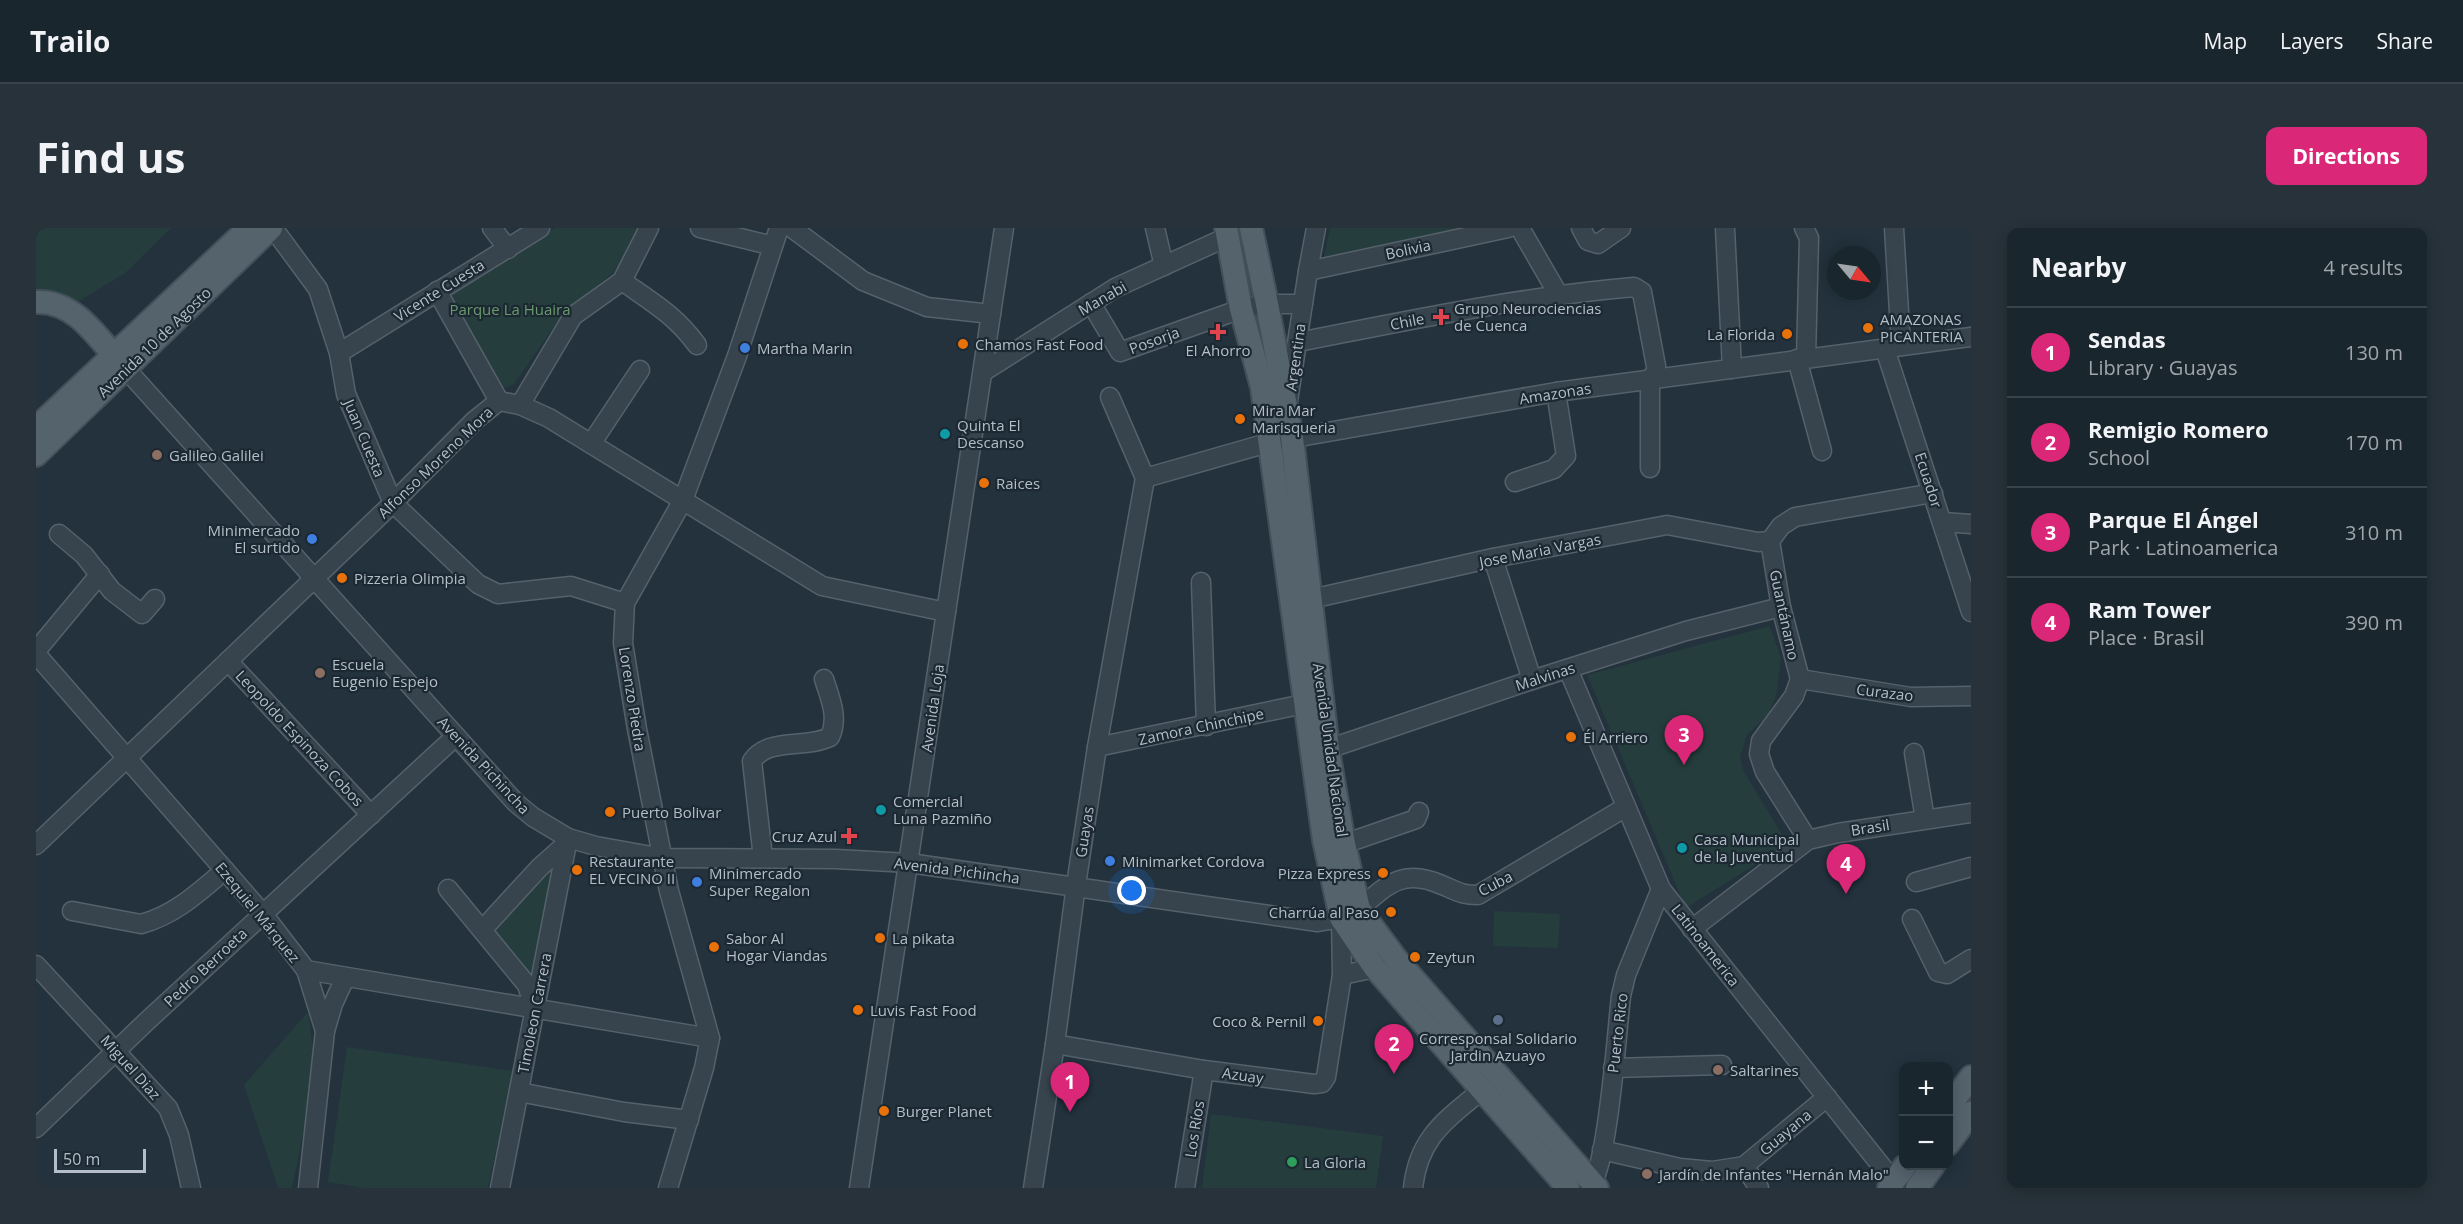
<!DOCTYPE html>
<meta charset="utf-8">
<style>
:root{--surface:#1a262e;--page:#27323a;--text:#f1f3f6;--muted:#9fa5aa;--line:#38434a;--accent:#db2777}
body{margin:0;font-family:"Open Sans",sans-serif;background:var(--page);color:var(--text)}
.controls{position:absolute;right:18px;bottom:18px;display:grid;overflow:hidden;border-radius:12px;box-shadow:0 3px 15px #0003}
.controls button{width:54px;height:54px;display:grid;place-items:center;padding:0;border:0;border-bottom:2px solid var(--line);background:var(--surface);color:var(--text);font:30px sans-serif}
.compass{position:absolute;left:1791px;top:18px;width:54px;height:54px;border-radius:50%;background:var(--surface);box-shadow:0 3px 15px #0003;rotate:119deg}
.scale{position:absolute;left:18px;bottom:15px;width:92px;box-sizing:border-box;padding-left:6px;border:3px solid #b3bec9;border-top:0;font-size:16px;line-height:21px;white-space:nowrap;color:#b3bec9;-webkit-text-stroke:4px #1c2832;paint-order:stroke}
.you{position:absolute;left:1096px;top:663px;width:21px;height:21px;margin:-15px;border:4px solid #fff;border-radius:50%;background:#1a73e8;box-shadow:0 0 0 9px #1a73e833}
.badge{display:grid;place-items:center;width:39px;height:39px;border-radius:50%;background:var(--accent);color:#fff;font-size:20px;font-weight:700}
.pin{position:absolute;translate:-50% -50px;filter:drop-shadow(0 2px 3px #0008)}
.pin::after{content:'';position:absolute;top:32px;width:21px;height:18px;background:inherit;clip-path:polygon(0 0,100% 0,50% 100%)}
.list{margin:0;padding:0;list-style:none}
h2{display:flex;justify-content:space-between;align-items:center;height:78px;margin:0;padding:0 24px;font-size:26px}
h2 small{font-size:20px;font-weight:400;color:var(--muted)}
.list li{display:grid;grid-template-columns:39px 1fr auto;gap:18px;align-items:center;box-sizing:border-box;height:90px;padding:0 24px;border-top:2px solid var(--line)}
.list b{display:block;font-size:22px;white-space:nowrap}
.list p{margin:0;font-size:20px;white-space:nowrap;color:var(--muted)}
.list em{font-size:20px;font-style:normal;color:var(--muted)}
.map{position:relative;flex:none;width:1935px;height:960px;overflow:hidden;border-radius:12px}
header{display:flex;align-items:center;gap:36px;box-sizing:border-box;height:84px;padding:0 30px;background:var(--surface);border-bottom:2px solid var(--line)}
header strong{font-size:28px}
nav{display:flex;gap:33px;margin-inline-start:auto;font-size:21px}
.intro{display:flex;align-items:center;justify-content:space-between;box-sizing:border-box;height:144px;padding:0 36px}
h1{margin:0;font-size:42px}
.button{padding:15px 27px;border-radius:12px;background:var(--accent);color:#fff;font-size:21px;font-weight:700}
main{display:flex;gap:36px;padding:0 36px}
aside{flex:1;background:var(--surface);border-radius:12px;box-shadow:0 3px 15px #0003}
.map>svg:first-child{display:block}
.park{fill:#253e3d}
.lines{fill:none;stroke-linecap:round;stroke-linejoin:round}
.minor-casing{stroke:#55616b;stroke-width:21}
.major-casing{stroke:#434f59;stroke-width:26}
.minor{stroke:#37434d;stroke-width:18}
.major{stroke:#55636d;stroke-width:22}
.health-dot{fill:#e0444e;stroke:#1c2832;stroke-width:2}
.food-dot{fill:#e8710a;stroke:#1c2832;stroke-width:2}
.shop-dot{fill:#3f7fe0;stroke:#1c2832;stroke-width:2}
.culture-dot{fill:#0f9aa8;stroke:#1c2832;stroke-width:2}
.education-dot{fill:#8d6e63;stroke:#1c2832;stroke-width:2}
.service-dot{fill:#5c6f8a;stroke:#1c2832;stroke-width:2}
.leisure-dot{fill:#2e9e5b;stroke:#1c2832;stroke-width:2}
.labels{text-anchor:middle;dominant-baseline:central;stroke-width:4.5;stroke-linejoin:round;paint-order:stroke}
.street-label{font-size:15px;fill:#b3bec9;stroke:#1c2832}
.poi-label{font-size:15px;fill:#b3bec9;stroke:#1c2832;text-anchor:start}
.park-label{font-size:15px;fill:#699a6d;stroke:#1c2832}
</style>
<header>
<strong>Trailo</strong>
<nav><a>Map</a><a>Layers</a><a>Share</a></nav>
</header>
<div class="intro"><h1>Find us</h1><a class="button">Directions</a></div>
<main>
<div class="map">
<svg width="1935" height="960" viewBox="0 0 1935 960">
<rect width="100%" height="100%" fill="#23323d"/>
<g class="park">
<polygon points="0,0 135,0 89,45 40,75 0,64"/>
<polygon points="519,0 605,0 593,25 578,44 529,83 478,156 464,161 415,70 421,57"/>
<polygon points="1294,0 1423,0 1288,29"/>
<polygon points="1734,398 1745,430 1740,469 1732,487 1711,507 1704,529 1708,544 1752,616 1650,680 1551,447"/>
<polygon points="524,629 495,752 455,699"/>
<polygon points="1458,683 1524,686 1522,720 1457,718"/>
<polygon points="272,784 280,843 256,960 242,960 208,857"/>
<polygon points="311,819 477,843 452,960 328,960 292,954"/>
<polygon points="1175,886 1347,908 1340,960 1166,960"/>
</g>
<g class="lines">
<g class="minor-casing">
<g id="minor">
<polyline points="237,0 282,61 303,125 310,166 357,275 442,356 462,366 535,358 589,375"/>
<polyline points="456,0 472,21"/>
<polyline points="664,0 737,18"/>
<polyline points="756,0 827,53 891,79 955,86"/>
<polyline points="1119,0 1128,38"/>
<polyline points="1484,0 1522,66"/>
<polyline points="1545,0 1552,13 1562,16 1585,0"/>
<polyline points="1689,0 1696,141"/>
<polyline points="1768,0 1773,10 1770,130"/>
<polyline points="1858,0 1865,118"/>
<polyline points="1272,43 1472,0"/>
<path d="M586,53C616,74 639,87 661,117"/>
<polyline points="401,63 463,173"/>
<polyline points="1055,75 1084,124 1205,81 1231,76 1267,76"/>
<path d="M1262,114C1375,92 1482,69 1598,59L1606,64L1620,138V149"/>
<polyline points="1849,121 1935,384"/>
<polyline points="303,125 504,0"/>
<polyline points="1761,131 1786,223"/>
<polyline points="90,141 480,575 497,589 532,610 560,618 627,630 800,631 873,635 1282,694 1305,690 1306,747 1290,849 1286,855 1278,856 1168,842 1019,816"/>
<polyline points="947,144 1079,60 1191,9"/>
<polyline points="1074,169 1109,250"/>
<polyline points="1252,173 1272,43 1280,0"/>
<polyline points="484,177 537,88 586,53 613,0"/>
<polyline points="555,216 604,142"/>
<polyline points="1614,240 1614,150"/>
<polyline points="1109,250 1235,214 1520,164 1935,109"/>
<polyline points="1479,254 1518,241 1530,228 1520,164"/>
<polyline points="1907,294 1935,296"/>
<polyline points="23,306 48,327 76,363 106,386 119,371"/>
<polyline points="1457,330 1496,452"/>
<polyline points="1165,354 1170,498"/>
<polyline points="1262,374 1457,330 1631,297 1722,314 1734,313"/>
<polyline points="0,423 64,346"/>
<polyline points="0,426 227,686 270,742 674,810"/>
<polyline points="192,433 335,587"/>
<polyline points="1532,441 1625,661 1863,960"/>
<polyline points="1764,451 1875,469 1935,468"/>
<polyline points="1061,519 1268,476"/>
<polyline points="1280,525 1496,452 1650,403 1745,379"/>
<polyline points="1878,525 1889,591"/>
<polyline points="1772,612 1729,544 1723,526 1725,513 1758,468 1764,451 1745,379 1734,313 1745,298 1759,289 1897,265"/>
<polyline points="1308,616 1380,591 1383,584"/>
<polyline points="0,617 357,275 438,193 463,173 484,177 513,190 786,358 910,384"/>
<path d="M727,630L716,533C732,509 769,521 794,509C803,489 794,470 788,451"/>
<polyline points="1880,654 1935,639"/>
<polyline points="412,661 491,757 498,779"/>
<path d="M1323,681C1352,656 1367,640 1406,657C1421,663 1425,667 1442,667L1590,579"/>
<path d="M36,683L105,696C139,687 163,664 189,642"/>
<polyline points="1876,691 1902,744 1911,746 1935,731"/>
<polyline points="447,701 504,639 530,616"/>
<polyline points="1656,701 1772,612 1802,605 1935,585"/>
<polyline points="0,737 132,880 143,907 155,960"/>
<polyline points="270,742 289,803 272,960"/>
<polyline points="1306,747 1339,740"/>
<polyline points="289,803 297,776 309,750"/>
<polyline points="1577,840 1686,837"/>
<polyline points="483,864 588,884 653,892"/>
<polyline points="0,900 110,794 420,508"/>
<polyline points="1566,922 1644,940 1676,943 1708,938 1791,869"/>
<polyline points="1708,938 1723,960"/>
<polyline points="464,960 532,610"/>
<polyline points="632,960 668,840 674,810 633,663 601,501 587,415 589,375 647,272 701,128 743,0"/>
<polyline points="823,960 968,0"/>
<polyline points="997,960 1019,816 1040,657 1061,519 1109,250"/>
<polyline points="1149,960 1168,842"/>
<path d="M1377,960C1383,904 1416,889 1455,854"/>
<path d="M1553,960C1572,942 1581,801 1585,768L1590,747L1625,661"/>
</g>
</g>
<g class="major-casing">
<g id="major">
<polyline points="1190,0 1205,81 1226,159 1288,612 1305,690 1339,740 1532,960"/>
<polyline points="1215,0 1231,76 1256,210 1292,522 1308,616 1323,681 1361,732 1561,960"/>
<path d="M0,74C40,72 63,112 87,138"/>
<polyline points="0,200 213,0"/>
<polyline points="0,227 235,0"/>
<polyline points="1912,880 1935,849"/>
<polyline points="1912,916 1935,885"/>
<polyline points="1853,960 1869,938"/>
<polyline points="1881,960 1897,938"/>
</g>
</g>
<use href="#minor" class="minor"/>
<use href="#major" class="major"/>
</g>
<g class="health-dot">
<path d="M1402 80h6v6h6v6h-6v6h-6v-6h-6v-6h6z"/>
<path d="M1179 95h6v6h6v6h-6v6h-6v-6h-6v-6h6z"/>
<path d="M810 599h6v6h6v6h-6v6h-6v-6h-6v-6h6z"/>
</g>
<g class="food-dot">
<circle cx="1832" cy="100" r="6"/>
<circle cx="1751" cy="106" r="6"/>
<circle cx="927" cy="116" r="6"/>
<circle cx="1204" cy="191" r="6"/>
<circle cx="948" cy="255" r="6"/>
<circle cx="306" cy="350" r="6"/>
<circle cx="1535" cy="509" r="6"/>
<circle cx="574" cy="584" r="6"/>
<circle cx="541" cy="642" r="6"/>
<circle cx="1347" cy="645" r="6"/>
<circle cx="1355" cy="684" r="6"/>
<circle cx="844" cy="710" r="6"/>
<circle cx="678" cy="719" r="6"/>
<circle cx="1379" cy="729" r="6"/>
<circle cx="822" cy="782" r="6"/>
<circle cx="1282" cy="793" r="6"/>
<circle cx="848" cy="883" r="6"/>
</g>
<g class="shop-dot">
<circle cx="709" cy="120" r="6"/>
<circle cx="276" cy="311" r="6"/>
<circle cx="1074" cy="633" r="6"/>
<circle cx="661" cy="654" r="6"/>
</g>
<g class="culture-dot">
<circle cx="909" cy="206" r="6"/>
<circle cx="845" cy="582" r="6"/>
<circle cx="1646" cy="620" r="6"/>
</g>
<g class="education-dot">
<circle cx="121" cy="227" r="6"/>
<circle cx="284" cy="445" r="6"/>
<circle cx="1682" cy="842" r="6"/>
<circle cx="1611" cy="946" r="6"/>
</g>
<circle class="service-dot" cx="1462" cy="792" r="6"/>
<circle class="leisure-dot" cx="1256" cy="934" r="6"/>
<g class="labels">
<g class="street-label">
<text transform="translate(1372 21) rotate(-12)">Bolivia</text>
<text transform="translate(403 62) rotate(-32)">Vicente Cuesta</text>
<text transform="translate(1066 70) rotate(-30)">Manabi</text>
<text transform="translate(1371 93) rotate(-11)">Chile</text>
<text transform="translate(1118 112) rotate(-20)">Posorja</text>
<text transform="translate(118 114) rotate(-44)">Avenida 10 de Agosto</text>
<text transform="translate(1259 129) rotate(-82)">Argentina</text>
<text transform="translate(1519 165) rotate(-9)">Amazonas</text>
<text transform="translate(329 210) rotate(67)">Juan Cuesta</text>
<text transform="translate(399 234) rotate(-44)">Alfonso Moreno Mora</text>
<text transform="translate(1893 252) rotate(72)">Ecuador</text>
<text transform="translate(1504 322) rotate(-11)">Jose Maria Vargas</text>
<text transform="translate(1749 387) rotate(78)">Guantánamo</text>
<text transform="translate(1509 448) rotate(-18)">Malvinas</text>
<text transform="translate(1849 464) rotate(7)">Curazao</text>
<text transform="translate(597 471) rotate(81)">Lorenzo Piedra</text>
<text transform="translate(896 480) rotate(-82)">Avenida Loja</text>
<text transform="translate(1165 498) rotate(-12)">Zamora Chinchipe</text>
<text transform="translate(264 510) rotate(47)">Leopoldo Espinoza Cobos</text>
<text transform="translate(1295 522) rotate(82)">Avenida Unidad Nacional</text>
<text transform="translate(448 537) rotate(47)">Avenida Pichincha</text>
<text transform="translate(1834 599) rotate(-9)">Brasil</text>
<text transform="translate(1048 604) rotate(-81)">Guayas</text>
<text transform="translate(921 642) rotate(7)">Avenida Pichincha</text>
<text transform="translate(1459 655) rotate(-28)">Cuba</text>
<text transform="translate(222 684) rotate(51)">Ezequiel Márquez</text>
<text transform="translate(1670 717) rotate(52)">Latinoamerica</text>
<text transform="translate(169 739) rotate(-43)">Pedro Berroeta</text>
<text transform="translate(498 785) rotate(-79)">Timoleon Carrera</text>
<text transform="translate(1581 805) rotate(-83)">Puerto Rico</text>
<text transform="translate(95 839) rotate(48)">Miguel Diaz</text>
<text transform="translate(1207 847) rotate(8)">Azuay</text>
<text transform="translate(1158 901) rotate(-81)">Los Ríos</text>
<text transform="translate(1749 904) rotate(-40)">Guayana</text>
</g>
<g class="poi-label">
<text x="1418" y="80">Grupo Neurociencias<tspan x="1418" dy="17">de Cuenca</tspan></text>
<text x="1844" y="91">AMAZONAS<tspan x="1844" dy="17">PICANTERIA</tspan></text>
<text x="1739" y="106" text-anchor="end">La Florida</text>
<text x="939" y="116">Chamos Fast Food</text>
<text x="721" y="120">Martha Marin</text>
<text x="1182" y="122" text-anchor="middle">El Ahorro</text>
<text x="1216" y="182">Mira Mar<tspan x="1216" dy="17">Marisqueria</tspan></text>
<text x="921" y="197">Quinta El<tspan x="921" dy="17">Descanso</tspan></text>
<text x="133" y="227">Galileo Galilei</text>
<text x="960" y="255">Raices</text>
<text x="264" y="302" text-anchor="end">Minimercado<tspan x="264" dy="17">El surtido</tspan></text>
<text x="318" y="350">Pizzeria Olimpia</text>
<text x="296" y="436">Escuela<tspan x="296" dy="17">Eugenio Espejo</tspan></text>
<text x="1547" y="509">Él Arriero</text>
<text x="857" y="573">Comercial<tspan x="857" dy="17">Luna Pazmiño</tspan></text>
<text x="586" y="584">Puerto Bolivar</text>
<text x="801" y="608" text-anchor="end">Cruz Azul</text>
<text x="1658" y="611">Casa Municipal<tspan x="1658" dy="17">de la Juventud</tspan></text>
<text x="553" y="633">Restaurante<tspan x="553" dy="17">EL VECINO II</tspan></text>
<text x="1086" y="633">Minimarket Cordova</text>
<text x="673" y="645">Minimercado<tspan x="673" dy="17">Super Regalon</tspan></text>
<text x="1335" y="645" text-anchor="end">Pizza Express</text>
<text x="1343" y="684" text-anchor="end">Charrúa al Paso</text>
<text x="690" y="710">Sabor Al<tspan x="690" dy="17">Hogar Viandas</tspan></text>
<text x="856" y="710">La pikata</text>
<text x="1391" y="729">Zeytun</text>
<text x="834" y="782">Luvis Fast Food</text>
<text x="1270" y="793" text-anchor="end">Coco &amp; Pernil</text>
<text x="1462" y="810" text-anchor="middle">Corresponsal Solidario<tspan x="1462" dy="17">Jardin Azuayo</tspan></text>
<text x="1694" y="842">Saltarines</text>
<text x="860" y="883">Burger Planet</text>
<text x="1268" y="934">La Gloria</text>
<text x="1623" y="946">Jardín de Infantes "Hernán Malo"</text>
</g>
<g class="park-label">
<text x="474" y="81">Parque La Huaira</text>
</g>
</g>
</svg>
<div class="controls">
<button>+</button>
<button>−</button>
</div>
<svg class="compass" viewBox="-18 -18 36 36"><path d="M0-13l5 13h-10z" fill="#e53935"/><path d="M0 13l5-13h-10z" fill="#9fa5aa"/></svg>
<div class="scale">50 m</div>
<div class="you"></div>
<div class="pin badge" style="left:1034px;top:884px">1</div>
<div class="pin badge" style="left:1358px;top:846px">2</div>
<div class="pin badge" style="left:1648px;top:537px">3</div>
<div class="pin badge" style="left:1810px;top:666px">4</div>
</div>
<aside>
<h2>Nearby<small>4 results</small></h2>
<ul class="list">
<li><span class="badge">1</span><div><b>Sendas</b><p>Library · Guayas</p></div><em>130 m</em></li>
<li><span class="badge">2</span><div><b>Remigio Romero</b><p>School</p></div><em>170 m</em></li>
<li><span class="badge">3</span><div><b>Parque El Ángel</b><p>Park · Latinoamerica</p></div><em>310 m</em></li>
<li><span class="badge">4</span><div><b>Ram Tower</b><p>Place · Brasil</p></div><em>390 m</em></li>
</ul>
</aside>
</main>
